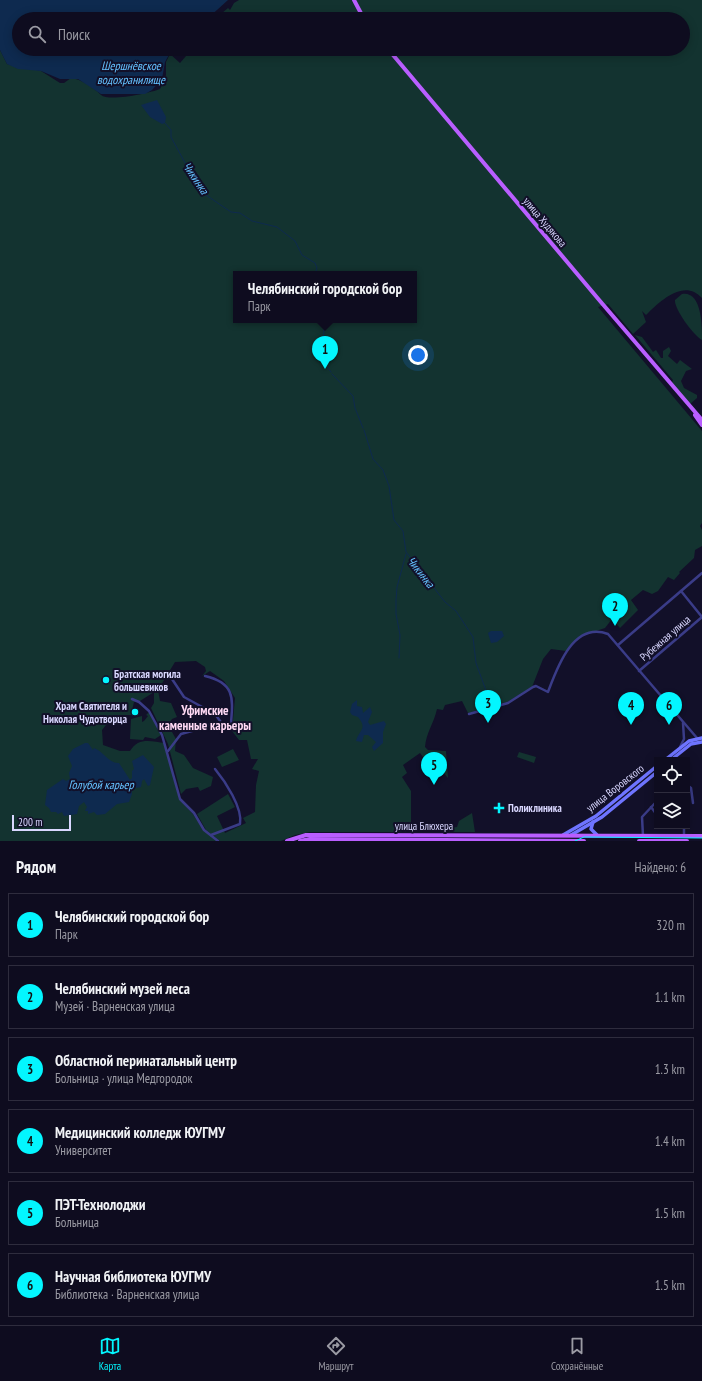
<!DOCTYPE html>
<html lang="ru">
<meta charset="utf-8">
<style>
:root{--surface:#0e0c1f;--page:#1c1a2c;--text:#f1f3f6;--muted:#9b9ba4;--line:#2e2c3d;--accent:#03f6ff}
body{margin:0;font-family:"PT Sans Narrow",sans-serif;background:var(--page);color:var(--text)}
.controls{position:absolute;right:12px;bottom:12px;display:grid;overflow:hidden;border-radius:0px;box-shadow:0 2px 10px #0003}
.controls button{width:36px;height:36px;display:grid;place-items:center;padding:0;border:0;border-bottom:1px solid var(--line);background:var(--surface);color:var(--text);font:20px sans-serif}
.scale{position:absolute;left:12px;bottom:10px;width:59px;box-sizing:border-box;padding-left:4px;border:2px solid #d9d7ff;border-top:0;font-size:11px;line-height:14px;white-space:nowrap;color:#d9d7ff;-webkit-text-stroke:3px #121029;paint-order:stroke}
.you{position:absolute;left:418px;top:355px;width:14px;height:14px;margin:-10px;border:3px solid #fff;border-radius:50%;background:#1a73e8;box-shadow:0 0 0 6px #1a73e833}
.badge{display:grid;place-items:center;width:26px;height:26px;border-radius:50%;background:var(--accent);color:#111;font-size:13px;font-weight:700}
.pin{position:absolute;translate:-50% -33px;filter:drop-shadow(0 1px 2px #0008)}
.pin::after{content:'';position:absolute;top:21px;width:14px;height:12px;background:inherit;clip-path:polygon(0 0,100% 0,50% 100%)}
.popup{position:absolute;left:233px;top:271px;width:184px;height:52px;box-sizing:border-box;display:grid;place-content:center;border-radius:0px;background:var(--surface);filter:drop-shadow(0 1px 3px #0005);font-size:13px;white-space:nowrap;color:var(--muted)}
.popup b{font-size:15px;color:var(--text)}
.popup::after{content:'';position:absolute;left:50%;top:100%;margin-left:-8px;border:8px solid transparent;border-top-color:var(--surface)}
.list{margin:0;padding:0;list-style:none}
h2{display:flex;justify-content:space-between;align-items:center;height:52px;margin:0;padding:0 16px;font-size:17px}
h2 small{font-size:13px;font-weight:400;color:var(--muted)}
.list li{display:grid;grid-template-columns:26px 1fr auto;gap:12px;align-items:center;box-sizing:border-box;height:64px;margin:0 8px 8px;padding:0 8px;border:1px solid var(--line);border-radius:0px}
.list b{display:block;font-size:15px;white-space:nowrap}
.list p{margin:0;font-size:13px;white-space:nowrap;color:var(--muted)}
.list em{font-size:13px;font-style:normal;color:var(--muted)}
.icon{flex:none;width:22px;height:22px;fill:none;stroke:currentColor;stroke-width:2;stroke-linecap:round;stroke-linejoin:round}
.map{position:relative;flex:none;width:702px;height:841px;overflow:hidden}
.search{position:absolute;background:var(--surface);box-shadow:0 2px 10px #0003;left:12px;right:12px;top:12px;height:44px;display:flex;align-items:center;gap:10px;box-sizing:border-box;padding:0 14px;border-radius:22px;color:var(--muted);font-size:15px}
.sheet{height:484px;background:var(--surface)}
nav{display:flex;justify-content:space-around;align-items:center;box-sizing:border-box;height:56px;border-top:1px solid var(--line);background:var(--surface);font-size:11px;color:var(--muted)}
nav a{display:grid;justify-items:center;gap:2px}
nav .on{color:var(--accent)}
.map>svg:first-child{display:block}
.green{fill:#133330;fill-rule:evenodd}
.water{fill:#0e2a4f}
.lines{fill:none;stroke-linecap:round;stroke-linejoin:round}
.stream{stroke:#0e2a4f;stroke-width:1}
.street{stroke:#3a3c88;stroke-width:2.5}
.secondary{stroke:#6e74ff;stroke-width:3.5}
.primary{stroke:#b95eff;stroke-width:4}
.tram{stroke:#03f6ff;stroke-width:1}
.poi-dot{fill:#03f6ff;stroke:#121029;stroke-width:1.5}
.labels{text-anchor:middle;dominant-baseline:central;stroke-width:4;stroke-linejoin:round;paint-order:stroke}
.street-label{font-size:11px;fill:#d9d7ff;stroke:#121029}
.poi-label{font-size:11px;font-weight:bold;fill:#d9d7ff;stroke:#121029;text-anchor:start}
.water-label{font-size:12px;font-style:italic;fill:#65c2ff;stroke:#121029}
.quarter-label{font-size:13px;font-weight:bold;fill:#ffd9f4;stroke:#121029}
</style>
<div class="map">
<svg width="702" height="841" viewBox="0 0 702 841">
<rect width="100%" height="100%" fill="#121029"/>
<g class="green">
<path d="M239,0H702V298C684,278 660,301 646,315L642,311L646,322L633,334L608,304L598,307L702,431V523L700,526L702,530V546L695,550L694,558L679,572L680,573L674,580L668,577L658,591L652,594L643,590L631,600L638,610L620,628L612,619L605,628L581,636L566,651L551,649L543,659L532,687L507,702L468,713L462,701L445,705L443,710L437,709C434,723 426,733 425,747L428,750L446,751L448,778L442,771H433L420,753L403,765L407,773L402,777L411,791V832H310L295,835L281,841H220L206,830L197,814L228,794L235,807L217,816L225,833L246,823L243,818L255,812L256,785L259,771L252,769L258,759H251L247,740H239L232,731L235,698L224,681L210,671L202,676L206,671L205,667L196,661L175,662L158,690L160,701L171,703L177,717L172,719L168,725L176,739L175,751L184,755L193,768L213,777L211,786L200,791L198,787L186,789L181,794L168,744L151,708L154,703V692L140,701L134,702L131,715H114L102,730L103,745L120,751H130C138,737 151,741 165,743L179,799L193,814L203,830L218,841H0V50L7,64L41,71L60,83H64L71,78C81,79 94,88 101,95C109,102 150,93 160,89L166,75V62L170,54L180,63L192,49H683V19H215L228,8L230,10L234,3ZM236,274H414V320H236Z"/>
<path d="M682,294C702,291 702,326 702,340C694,336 674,309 675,300Z"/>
<polygon points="635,335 642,337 653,352 656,350 661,358 663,358 663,351 669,347 671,351 668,356 677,364 680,360 692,369 686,371 681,381 684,388 697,395 697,398 690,404 672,383 673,380"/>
<polygon points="149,712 161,735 155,739 145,737 143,740 130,739 131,719 142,716 142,722 144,721 148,716 146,715"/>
<polygon points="233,749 239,760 222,767 217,757"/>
<polygon points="519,752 536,757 534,763 517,757"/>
<polygon points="636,771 639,775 608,800 605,797"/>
<polygon points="472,813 475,832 449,832 449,828 457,827 459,821"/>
</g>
<g class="water">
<polygon points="0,0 228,0 207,19 19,19 19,49 172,49 165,62 162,79 152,90 145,94 101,94 78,79 60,79 41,71 18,69 7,64 0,50"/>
<polygon points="157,100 166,117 165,123 162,124 150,117 141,105"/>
<polygon points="491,631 502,631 504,636 497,642 491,643 488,633"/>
<path d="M357,700V706L362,707L363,713L370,707L372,712L368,722L370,725L384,721L386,724L383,732V743L374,751L372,747L376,742L368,735H364L362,742L356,741C359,730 368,729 358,717L352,715L350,712L352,704Z"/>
<path d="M85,743H88L93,750L94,748C103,751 109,764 119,763L130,780L132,778V771L134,769L132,761L143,755L154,767L150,785L148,786L144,779L142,781L141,787L136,788L135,783L133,782L131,785L132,794L129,802L117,804L105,814L97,815L94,812L88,814V811H85L87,807L84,802L79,806L77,814L64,816L62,812L58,814L56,812H51L49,808L45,805L47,790L63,779L66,781L70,779L69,773L72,766L68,756L73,749Z"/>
</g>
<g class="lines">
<g class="stream">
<polyline points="165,123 171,130 171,137 190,172 206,195 231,212 240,213 252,221 277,227 295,241 302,255 315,263 317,268 315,274"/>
<path d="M323,320C327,338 316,356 331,372"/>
<polyline points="332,374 353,396 355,408 363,428"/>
<polyline points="364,430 373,459 383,470 389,486 394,520 403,531 406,552 445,602 456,611 473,637 476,663 488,696 498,702"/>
<polyline points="399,658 400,635 396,614 396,600 397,587 406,554"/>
</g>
<g class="street">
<polyline points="681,591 702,617"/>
<polyline points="618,645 702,573"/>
<polyline points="639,671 702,617"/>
<polyline points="172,679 184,697 215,714 223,725"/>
<polyline points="132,699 139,702 149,711 162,735 180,799 194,813 204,830 218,841"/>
<path d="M469,714L508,703L533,687L536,686L548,692C557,668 573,621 608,634L697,738"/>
<polyline points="680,747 684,739 683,723"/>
<path d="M168,751L181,734L199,729L209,725H225L231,723C233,698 235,683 205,676"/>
<polyline points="687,785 691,788 693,803"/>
<polyline points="651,807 657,815"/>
<polyline points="684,826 684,836"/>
<path d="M211,835L240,824C243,808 225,781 215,769"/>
<polyline points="643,836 642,817 657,801"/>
</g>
<g class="secondary">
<polyline points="665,760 689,741 702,738"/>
<polyline points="671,760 691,744 702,742"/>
<polyline points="593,822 591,829 597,835"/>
<polyline points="563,835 596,816 657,766"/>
<polyline points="571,835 602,817 657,772"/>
</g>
<g class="primary">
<polyline points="354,0 364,19"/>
<polyline points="388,49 600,301 702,420"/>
<polyline points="695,415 702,425"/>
<polyline points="287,841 306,835 318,835 702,836"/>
<polyline points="300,841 310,839 584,841"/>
<polyline points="639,841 687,841"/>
</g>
<polyline class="tram" points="575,841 584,837 702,838"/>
</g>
<g class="poi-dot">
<circle cx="106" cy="680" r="4"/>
<circle cx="135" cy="712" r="4"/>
<path d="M497 802h4v4h4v4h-4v4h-4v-4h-4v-4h4z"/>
</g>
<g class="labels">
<g class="street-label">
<text transform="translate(545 222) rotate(50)">улица Худякова</text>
<text transform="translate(665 638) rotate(-41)">Рубежная улица</text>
<text transform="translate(615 788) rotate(-38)">улица Воровского</text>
<text x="424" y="826">улица Блюхера</text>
</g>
<g class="poi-label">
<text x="114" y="674">Братская могила<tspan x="114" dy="13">большевиков</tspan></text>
<text x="127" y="706" text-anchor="end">Храм Святителя и<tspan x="127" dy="13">Николая Чудотворца</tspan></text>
<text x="508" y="808">Поликлиника</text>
</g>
<g class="water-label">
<text x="131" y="65">Шершнёвское<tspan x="131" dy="14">водохранилище</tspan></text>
<text transform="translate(196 178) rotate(56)">Чикинка</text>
<text transform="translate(421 572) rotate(52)">Чикинка</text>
<text x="101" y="784">Голубой карьер</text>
</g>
<g class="quarter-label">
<text x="205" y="710">Уфимские<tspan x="205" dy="15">каменные карьеры</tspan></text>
</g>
</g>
</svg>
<div class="controls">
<button><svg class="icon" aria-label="locate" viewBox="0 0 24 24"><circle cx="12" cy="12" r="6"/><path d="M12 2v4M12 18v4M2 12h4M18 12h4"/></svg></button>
<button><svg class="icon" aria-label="layers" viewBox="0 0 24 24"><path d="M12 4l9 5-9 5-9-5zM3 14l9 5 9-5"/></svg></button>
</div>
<div class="scale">200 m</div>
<div class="you"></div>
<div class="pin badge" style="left:325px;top:369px">1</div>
<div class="popup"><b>Челябинский городской бор</b>Парк</div>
<div class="pin badge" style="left:615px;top:626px">2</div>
<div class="pin badge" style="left:488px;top:723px">3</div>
<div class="pin badge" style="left:631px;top:725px">4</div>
<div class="pin badge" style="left:434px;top:785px">5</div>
<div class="pin badge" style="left:669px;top:725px">6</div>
<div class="search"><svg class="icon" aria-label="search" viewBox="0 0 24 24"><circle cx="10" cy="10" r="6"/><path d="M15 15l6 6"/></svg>Поиск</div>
</div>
<section class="sheet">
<h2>Рядом<small>Найдено: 6</small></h2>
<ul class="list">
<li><span class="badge">1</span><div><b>Челябинский городской бор</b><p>Парк</p></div><em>320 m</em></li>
<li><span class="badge">2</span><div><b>Челябинский музей леса</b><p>Музей · Варненская улица</p></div><em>1.1 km</em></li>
<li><span class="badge">3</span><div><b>Областной перинатальный центр</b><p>Больница · улица Медгородок</p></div><em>1.3 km</em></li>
<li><span class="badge">4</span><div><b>Медицинский колледж ЮУГМУ</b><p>Университет</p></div><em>1.4 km</em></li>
<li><span class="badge">5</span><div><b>ПЭТ-Технолоджи</b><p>Больница</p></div><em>1.5 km</em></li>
<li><span class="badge">6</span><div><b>Научная библиотека ЮУГМУ</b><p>Библиотека · Варненская улица</p></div><em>1.5 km</em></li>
</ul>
</section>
<nav>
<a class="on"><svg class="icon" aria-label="map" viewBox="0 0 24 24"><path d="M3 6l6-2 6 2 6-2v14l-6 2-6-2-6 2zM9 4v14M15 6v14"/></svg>Карта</a>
<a><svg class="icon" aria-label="directions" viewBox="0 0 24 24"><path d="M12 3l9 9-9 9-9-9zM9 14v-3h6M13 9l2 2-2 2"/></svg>Маршрут</a>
<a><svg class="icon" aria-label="saved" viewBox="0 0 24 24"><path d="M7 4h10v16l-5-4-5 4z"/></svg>Сохранённые</a>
</nav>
